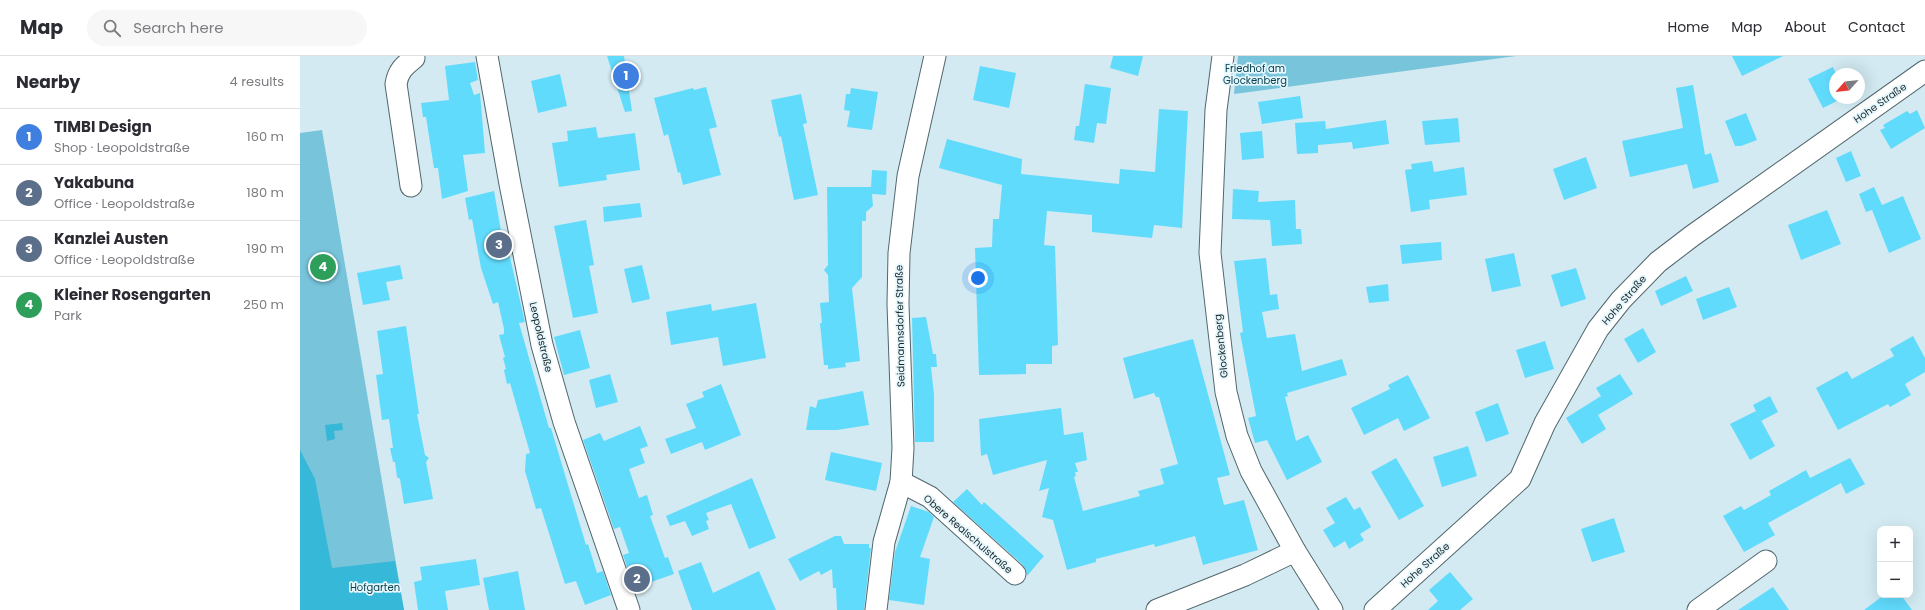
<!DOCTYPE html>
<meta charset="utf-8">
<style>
:root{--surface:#fff;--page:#f7f7f7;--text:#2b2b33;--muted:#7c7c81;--line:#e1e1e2;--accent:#2563eb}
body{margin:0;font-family:Poppins,sans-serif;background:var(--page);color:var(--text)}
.controls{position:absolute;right:12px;bottom:12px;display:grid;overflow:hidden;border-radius:8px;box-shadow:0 4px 16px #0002}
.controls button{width:36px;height:36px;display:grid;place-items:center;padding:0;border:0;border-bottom:1px solid var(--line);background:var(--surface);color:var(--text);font:20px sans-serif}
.compass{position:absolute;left:1529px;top:12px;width:36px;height:36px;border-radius:50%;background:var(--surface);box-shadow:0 4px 16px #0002;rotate:243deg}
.you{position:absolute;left:678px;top:222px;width:14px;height:14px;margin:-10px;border:3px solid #fff;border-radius:50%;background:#1a73e8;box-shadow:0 0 0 6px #1a73e833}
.badge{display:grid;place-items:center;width:26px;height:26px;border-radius:50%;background:var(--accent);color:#fff;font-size:13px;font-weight:700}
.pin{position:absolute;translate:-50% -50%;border:2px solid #fff;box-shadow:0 1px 4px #0006}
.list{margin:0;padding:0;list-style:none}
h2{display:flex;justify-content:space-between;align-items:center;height:52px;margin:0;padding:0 16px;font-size:17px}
h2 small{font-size:13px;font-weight:400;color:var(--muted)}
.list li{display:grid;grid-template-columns:26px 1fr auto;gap:12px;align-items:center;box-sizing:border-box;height:56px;padding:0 16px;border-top:1px solid var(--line)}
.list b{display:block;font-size:15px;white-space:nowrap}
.list p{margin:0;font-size:13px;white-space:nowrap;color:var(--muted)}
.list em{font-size:13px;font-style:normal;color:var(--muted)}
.icon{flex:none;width:22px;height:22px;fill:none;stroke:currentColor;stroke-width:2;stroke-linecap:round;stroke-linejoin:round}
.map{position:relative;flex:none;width:1625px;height:554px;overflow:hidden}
header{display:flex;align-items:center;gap:24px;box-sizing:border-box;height:56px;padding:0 20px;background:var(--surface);border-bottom:1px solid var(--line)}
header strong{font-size:19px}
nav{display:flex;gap:22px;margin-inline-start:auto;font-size:14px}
.search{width:280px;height:36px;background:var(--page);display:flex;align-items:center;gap:10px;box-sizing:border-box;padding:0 14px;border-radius:22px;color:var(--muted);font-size:15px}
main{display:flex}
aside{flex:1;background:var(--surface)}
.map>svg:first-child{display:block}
.green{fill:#78c4db}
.forest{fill:#36b8d8}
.water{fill:#35b7d7}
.building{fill:#61dbfc}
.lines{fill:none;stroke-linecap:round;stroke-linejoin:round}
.minor-casing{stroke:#52676d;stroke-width:23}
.minor{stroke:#fff;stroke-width:21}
.labels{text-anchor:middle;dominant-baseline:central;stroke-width:3.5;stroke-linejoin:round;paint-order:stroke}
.park-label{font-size:10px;fill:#07404e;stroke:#e4f7fd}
.street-label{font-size:10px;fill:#1b2427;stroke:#e4f7fd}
</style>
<header>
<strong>Map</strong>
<div class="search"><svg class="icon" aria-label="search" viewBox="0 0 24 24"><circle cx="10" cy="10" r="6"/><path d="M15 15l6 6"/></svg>Search here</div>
<nav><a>Home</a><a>Map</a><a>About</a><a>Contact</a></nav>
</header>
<main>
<aside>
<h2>Nearby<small>4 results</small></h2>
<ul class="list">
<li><span class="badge" style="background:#3f7fe0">1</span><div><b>TIMBI Design</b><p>Shop · Leopoldstraße</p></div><em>160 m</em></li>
<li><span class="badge" style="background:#5c6f8a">2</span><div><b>Yakabuna</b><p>Office · Leopoldstraße</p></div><em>180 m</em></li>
<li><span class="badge" style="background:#5c6f8a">3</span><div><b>Kanzlei Austen</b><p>Office · Leopoldstraße</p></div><em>190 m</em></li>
<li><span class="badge" style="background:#2e9e5b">4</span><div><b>Kleiner Rosengarten</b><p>Park</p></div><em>250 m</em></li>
</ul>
</aside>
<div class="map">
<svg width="1625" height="554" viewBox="0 0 1625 554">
<rect width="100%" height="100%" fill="#d3eaf2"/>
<g class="green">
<polygon points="938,0 1216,0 934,38"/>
<polygon points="22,74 104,554 0,554 0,77"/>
</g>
<polygon class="forest" points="0,394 15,423 32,512 95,505 104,554 0,554"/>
<polygon class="water" points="42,367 43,374 34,375 35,383 27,385 25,369"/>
<g class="building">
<polygon points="307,0 324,0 332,55 325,56"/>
<polygon points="813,0 843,0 838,20 810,12"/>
<polygon points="1432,0 1483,0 1442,20"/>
<polygon points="175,6 178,24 170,27 174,39 180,37 185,97 163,99 168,135 142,143 138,112 134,112 126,61 123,61 121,47 149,44 145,10"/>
<polygon points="680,10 716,17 709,52 673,44"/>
<polygon points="1533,11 1536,18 1535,42 1543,42 1523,52 1508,23"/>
<polygon points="260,18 267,50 238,57 231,25"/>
<polygon points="785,28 811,32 806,68 797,67 794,87 774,84 776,70 779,70"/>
<polygon points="1393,29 1405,99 1411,97 1419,126 1393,133 1387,108 1330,121 1322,85 1383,72 1376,32"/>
<polygon points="406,31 417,71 409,73 421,119 383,129 380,116 378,117 368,78 364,80 354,42 393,32 394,34"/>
<polygon points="551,32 578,36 572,74 547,71 550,55 544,54 546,38 550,38"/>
<polygon points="501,38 507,67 503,68 518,139 494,144 481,80 479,81 471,44"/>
<polygon points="1000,40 1003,62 962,68 958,46"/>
<polygon points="859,53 888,55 882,172 854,169 852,182 792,176 792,159 747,155 744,189 755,190 758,289 752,290 752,308 726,308 726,318 679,319 675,192 692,191 693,163 699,163 702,129 639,112 647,83 722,103 721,118 819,128 820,113 855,116"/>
<polygon points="1617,54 1625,72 1591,93 1580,74 1585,72 1583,69 1607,55 1610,58"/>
<polygon points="1446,57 1457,84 1441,90 1435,90 1425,65"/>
<polygon points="1158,62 1160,86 1125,89 1122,65"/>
<polygon points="1086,64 1089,88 1053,93 1052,86 1018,89 1018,97 997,98 995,67 1025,65 1026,73"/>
<polygon points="296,71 298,82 335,77 340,114 306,119 307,124 259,131 252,87 268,85 267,75"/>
<polygon points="962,75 964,102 942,104 940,77"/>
<polygon points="1551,95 1561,120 1546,126 1536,102"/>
<polygon points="1286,101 1297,132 1264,144 1253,113"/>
<polygon points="1132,105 1134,116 1164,111 1167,139 1129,144 1130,153 1111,156 1105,114 1112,113 1111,108"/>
<polygon points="572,114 587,115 586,139 572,138 573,150 566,156 566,165 562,165 562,221 552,232 560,305 545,307 546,311 528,313 528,309 524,309 520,267 522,267 520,247 529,246 528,219 524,214 528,209 527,131 571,131"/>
<polygon points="1574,131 1582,149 1603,140 1621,183 1589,197 1572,154 1566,156 1559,138"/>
<polygon points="933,133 959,135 958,146 995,144 996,173 1001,173 1002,188 972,190 970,164 932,163"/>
<polygon points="194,135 205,198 209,197 225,266 219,267 249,372 251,372 286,489 288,488 297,517 303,515 311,539 285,549 276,525 265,528 241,452 236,453 225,415 226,398 230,397 210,327 207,328 204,314 206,313 203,302 205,301 199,279 204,278 204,273 198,246 193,248 181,212 172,163 169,164 165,142"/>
<polygon points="340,147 342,161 304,166 303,151"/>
<polygon points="1527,154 1541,188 1501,204 1488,169"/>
<polygon points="286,164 294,209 289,210 298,257 273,262 254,170"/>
<polygon points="1141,186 1142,204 1102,208 1100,189"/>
<polygon points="1214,197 1221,230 1192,236 1185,203"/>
<polygon points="966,202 970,239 977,238 979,253 962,256 967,282 995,278 1002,315 1042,303 1047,319 987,337 988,340 985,341 996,385 1008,379 1022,406 987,424 967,384 955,387 948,362 956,360 940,277 943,276 934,205"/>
<polygon points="100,209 103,223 86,226 90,244 63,249 57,217"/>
<polygon points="342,209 350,243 332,247 324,213"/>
<polygon points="1276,212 1286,243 1261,251 1251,219"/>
<polygon points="1386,220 1393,235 1361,250 1355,235"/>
<polygon points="1088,228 1089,245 1069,247 1066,231"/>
<polygon points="1429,231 1437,251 1403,264 1396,243"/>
<polygon points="456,247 466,302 423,310 418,281 371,289 366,256 411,248 412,255"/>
<polygon points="626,261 633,298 636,298 637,311 631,311 634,339 634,386 615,386 612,262"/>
<polygon points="106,270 119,358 117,358 125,399 129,402 126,406 133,443 104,448 100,423 97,421 95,406 93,406 90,392 93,392 89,363 82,364 76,319 83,318 77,275"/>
<polygon points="1343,272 1356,296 1338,307 1324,283"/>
<polygon points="280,274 290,312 264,319 254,281"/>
<polygon points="1613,280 1625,302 1625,316 1605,328 1611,339 1590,351 1588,348 1538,374 1516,332 1547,315 1552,323 1594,300 1590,293"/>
<polygon points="893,283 930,419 917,422 924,449 944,444 958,494 903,509 895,480 855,491 854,488 796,503 796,506 767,514 753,464 742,461 749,432 739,435 747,404 693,419 687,398 681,400 679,363 761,352 764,379 783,376 787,404 775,407 778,416 775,416 776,420 774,421 783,455 840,440 838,435 864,428 860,413 878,408 859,341 856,341 854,337 834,343 823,302"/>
<polygon points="1245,285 1254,313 1225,322 1216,294"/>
<polygon points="310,318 318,346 296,352 289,324"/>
<polygon points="1320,318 1333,338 1298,359 1306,373 1282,388 1266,362 1301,340 1296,332"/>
<polygon points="1108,319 1130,362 1104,375 1098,362 1064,379 1051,352 1090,333 1088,329"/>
<polygon points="421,328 441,379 405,394 402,386 371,398 365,383 396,372 386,348 404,341 402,336"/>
<polygon points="563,335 569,369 537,374 506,374 510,350 516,352 518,344"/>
<polygon points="1470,340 1478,356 1461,365 1453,349"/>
<polygon points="1198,347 1209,378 1186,386 1175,356"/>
<polygon points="1456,355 1475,390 1450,404 1430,368"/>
<polygon points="340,370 348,390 340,393 345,407 329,413 339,442 347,439 353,459 350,460 365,502 368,501 374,518 334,532 323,499 329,497 320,471 314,473 283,384 300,377 304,385"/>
<polygon points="1168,390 1177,420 1142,431 1133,401"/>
<polygon points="531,396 582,407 576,435 525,424"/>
<polygon points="1096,402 1124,450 1099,464 1071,416"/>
<polygon points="1550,402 1565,428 1546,438 1541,427 1468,467 1475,479 1444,496 1423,460 1441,450 1444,454 1471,439 1469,435 1506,414 1510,422"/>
<polygon points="452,422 476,482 449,493 431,448 406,457 409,464 406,465 409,473 392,480 385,465 370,470 366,460"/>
<polygon points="667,433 682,449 684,446 744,500 727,520 726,514 723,509 653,446"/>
<polygon points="1046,441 1054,454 1060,451 1071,471 1060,478 1064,484 1049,493 1045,485 1034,492 1023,474 1035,467 1026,452"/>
<polygon points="611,450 629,456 634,461 620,501 630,503 624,549 589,544 595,496"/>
<polygon points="1314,462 1325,496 1292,506 1281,473"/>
<polygon points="535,480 541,480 544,488 569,488 569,492 571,492 564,554 537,554 536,532 533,532 532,513 521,519 519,515 500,525 488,503"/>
<polygon points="176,503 180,529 145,535 148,554 118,554 114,526 122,524 120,511"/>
<polygon points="401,506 413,537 459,515 476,554 392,554 378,515"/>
<polygon points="218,515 225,554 189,554 183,522"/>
<polygon points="1150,516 1173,543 1160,554 1128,554 1138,545 1129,534"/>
<polygon points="1473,531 1489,554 1438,554"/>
<polygon points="1584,539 1601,539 1612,554 1564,554"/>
</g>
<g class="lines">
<g class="minor-casing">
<g id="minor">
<polyline points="187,0 210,128 242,289 264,366 329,554"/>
<polyline points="923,0 916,54 910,197 926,336 937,380 951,415 995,495 1032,554"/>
<path d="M111,130L96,28C98,15 104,10 114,2"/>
<polyline points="601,426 630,441 715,518"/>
<polyline points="576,554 584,486 601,426 603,392 598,248 599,197 608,120 635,0"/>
<polyline points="857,554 945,519 995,495"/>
<polyline points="1075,554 1220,423 1245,367 1298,273 1321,244 1358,206 1392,180 1625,15"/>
<polyline points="1398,554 1466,505"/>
</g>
</g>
<use href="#minor" class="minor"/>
</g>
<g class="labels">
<g class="park-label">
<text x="955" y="12">Friedhof am<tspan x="955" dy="12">Glockenberg</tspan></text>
<text x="75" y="531">Hofgarten</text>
</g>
<g class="street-label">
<text transform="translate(1580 47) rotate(-35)">Hohe Straße</text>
<text transform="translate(1324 244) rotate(-49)">Hohe Straße</text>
<text transform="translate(600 270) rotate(-91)">Seidmannsdorfer Straße</text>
<text transform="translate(241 281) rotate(77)">Leopoldstraße</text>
<text transform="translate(921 290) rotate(-96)">Glockenberg</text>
<text transform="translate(668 478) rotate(41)">Obere Realschulstraße</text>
<text transform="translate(1125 509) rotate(-42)">Hohe Straße</text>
</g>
</g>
</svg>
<div class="controls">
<button>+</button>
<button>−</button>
</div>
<svg class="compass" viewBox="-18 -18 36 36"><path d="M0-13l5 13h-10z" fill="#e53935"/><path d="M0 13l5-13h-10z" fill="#7c7c81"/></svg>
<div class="you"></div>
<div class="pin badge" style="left:326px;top:20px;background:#3f7fe0">1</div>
<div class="pin badge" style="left:337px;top:523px;background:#5c6f8a">2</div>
<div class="pin badge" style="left:199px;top:189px;background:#5c6f8a">3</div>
<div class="pin badge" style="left:23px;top:211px;background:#2e9e5b">4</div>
</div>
</main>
